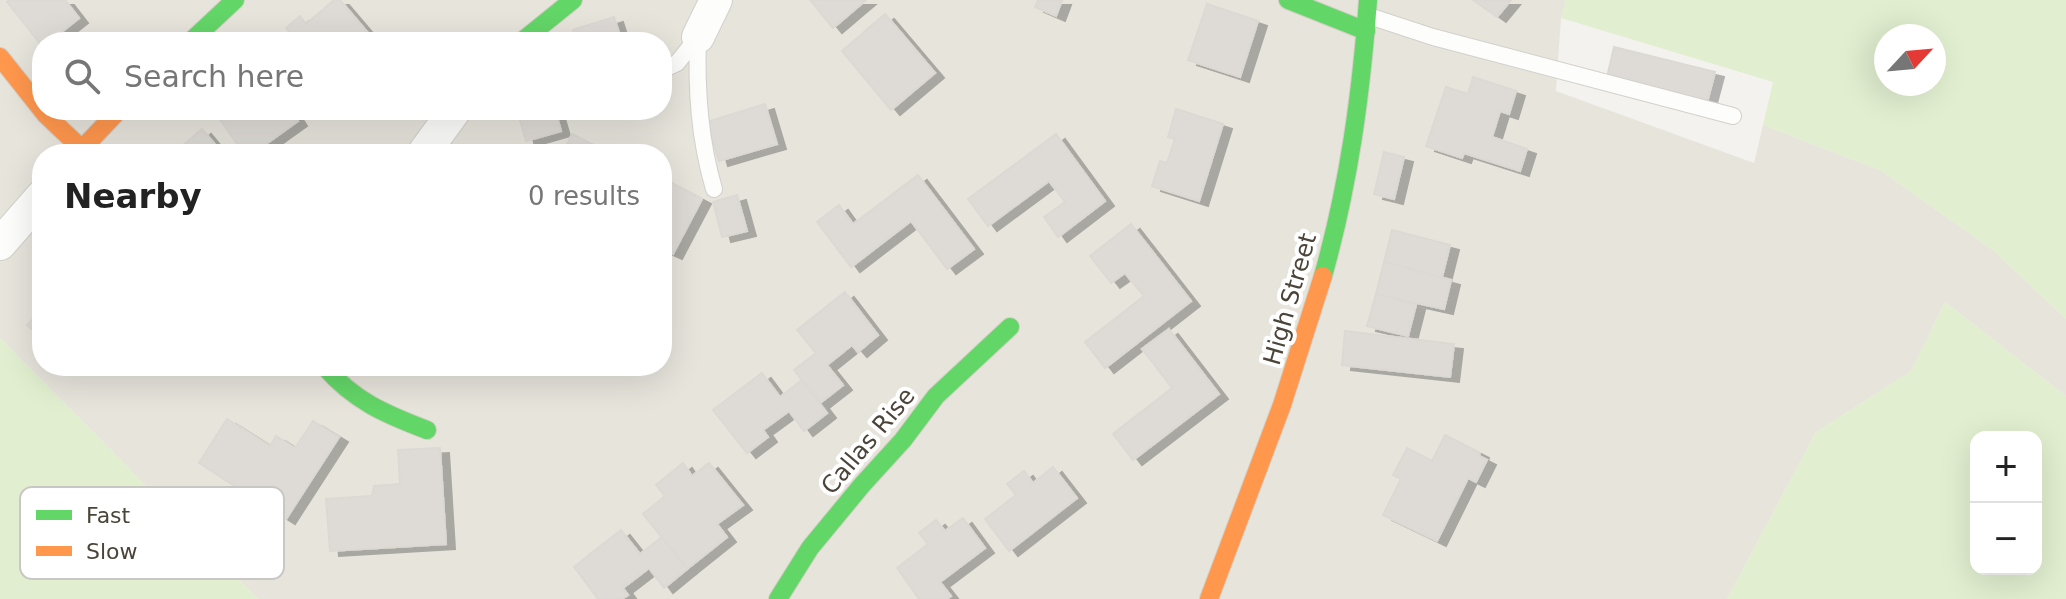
<!DOCTYPE html>
<meta charset="utf-8">
<style>
:root{--surface:#fff;--page:#f2f2f2;--text:#222;--muted:#767676;--line:#e0e0e0}
body{margin:0;font-family:"DejaVu Sans",sans-serif;background:var(--page);color:var(--text)}
.controls{position:absolute;right:24px;bottom:24px;display:grid;overflow:hidden;border-radius:16px;box-shadow:0 8px 32px #0002}
.controls button{width:72px;height:72px;display:grid;place-items:center;padding:0;border:0;border-bottom:2px solid var(--line);background:var(--surface);color:var(--text);font:40px sans-serif}
.compass{position:absolute;left:1874px;top:24px;width:72px;height:72px;border-radius:50%;background:var(--surface);box-shadow:0 8px 32px #0002;rotate:64deg}
.list{margin:0;padding:0;list-style:none}
h2{display:flex;justify-content:space-between;align-items:center;height:104px;margin:0;padding:0 32px;font-size:34px}
h2 small{font-size:26px;font-weight:400;color:var(--muted)}
.icon{flex:none;width:44px;height:44px;fill:none;stroke:currentColor;stroke-width:2;stroke-linecap:round;stroke-linejoin:round}
.map{position:relative;flex:none;width:2066px;height:599px;overflow:hidden}
.search{position:absolute;background:var(--surface);box-shadow:0 8px 32px #0002;left:32px;top:32px;width:640px;height:88px;display:flex;align-items:center;gap:20px;box-sizing:border-box;padding:0 28px;border-radius:32px;color:var(--muted);font-size:30px}
.panel{position:absolute;background:var(--surface);box-shadow:0 8px 32px #0002;left:32px;top:144px;width:640px;height:232px;border-radius:32px}
.map>svg:first-child{display:block}
.residential{fill:#e7e4dc;fill-rule:evenodd}
.green{fill:#e1eecf;fill-rule:evenodd}
.building{fill:#dedbd6;stroke:#dcd9d4;stroke-width:2;filter:url(#shadow)}
.lines{fill:none;stroke-linecap:round;stroke-linejoin:round}
.lane-casing{stroke:#d2d0cb;stroke-width:18}
.street-casing{stroke:#d2d0cb;stroke-width:34}
.fast-casing{stroke:#d3cfc5;stroke-width:20}
.slow-casing{stroke:#d3cfc5;stroke-width:20}
.lane{stroke:#fdfdfc;stroke-width:16}
.street{stroke:#fdfdfc;stroke-width:32}
.fast{stroke:#63d668;stroke-width:18}
.slow{stroke:#ff974d;stroke-width:18}
.labels{text-anchor:middle;dominant-baseline:central;stroke-width:8;stroke-linejoin:round;paint-order:stroke}
.street-label{font-size:24px;fill:#4b4439;stroke:#fff}
.key{fill:#fff;stroke:#c9c7c4;stroke-width:2}
.key-label{font-size:22px;fill:#4b4439}
</style>
<div class="map">
<svg width="2066" height="599" viewBox="0 0 2066 599">
<defs>
<filter id="shadow"><feDropShadow dx="9" dy="5" stdDeviation="0" flood-color="#0004"/></filter>
</defs>
<rect width="100%" height="100%" fill="#f4f2ee"/>
<path class="residential" d="M0,0H1566L1561,18L1556,91L1754,163L1763,125L1880,170L1994,251L2066,319V396L1945,302L1911,371L1816,432L1727,599H258L0,338ZM42,42H662V110H42ZM42,154H662V366H42Z"/>
<g class="green">
<path d="M1566,0H2066V319L1994,251L1880,170L1763,125L1773,82L1561,18ZM1934,36V84H1886V36Z"/>
<path d="M1945,302L2066,396V599H1727L1816,432L1911,371ZM1976,437H2036V569H1976Z"/>
<polygon points="0,338 258,599 0,599"/>
</g>
<g class="building">
<polygon points="10,0 65,0 79,18 49,42 42,42 42,46 7,2"/>
<polygon points="334,0 340,0 368,33 358,42 298,42 286,28 300,16 306,24"/>
<polygon points="810,0 866,0 833,28"/>
<polygon points="1038,0 1062,0 1056,16 1035,7"/>
<polygon points="1473,0 1511,0 1497,17"/>
<polygon points="1207,4 1258,21 1240,77 1188,60"/>
<polygon points="885,14 935,73 891,110 842,51"/>
<polygon points="614,17 622,42 577,42 573,30"/>
<polygon points="1614,47 1715,72 1707,102 1607,77"/>
<polygon points="1473,77 1516,91 1509,114 1500,111 1492,137 1527,149 1520,171 1464,153 1462,158 1426,146 1446,87 1468,94"/>
<polygon points="765,104 777,144 719,161 707,122"/>
<polygon points="1176,109 1223,124 1199,201 1152,186 1160,161 1167,163 1175,139 1168,137"/>
<polygon points="224,110 291,110 298,121 252,154 244,154 217,115"/>
<polygon points="517,110 555,110 561,131 526,141"/>
<polygon points="202,129 223,154 173,154"/>
<polygon points="572,134 611,154 562,154"/>
<polygon points="1056,134 1105,201 1058,237 1044,217 1065,202 1049,181 988,226 968,199"/>
<polygon points="1384,152 1404,157 1394,199 1374,194"/>
<polygon points="918,175 974,249 947,269 911,221 851,267 817,222 839,205 853,224"/>
<polygon points="662,178 702,199 673,254 662,249"/>
<polygon points="737,195 747,231 722,237 713,202"/>
<polygon points="1131,224 1191,301 1105,368 1085,342 1144,296 1125,273 1111,283 1090,256"/>
<polygon points="1392,230 1450,245 1442,277 1384,262"/>
<polygon points="1384,262 1451,280 1444,309 1376,294"/>
<polygon points="845,292 878,335 858,352 852,345 827,365 843,385 820,403 794,370 816,353 797,330"/>
<polygon points="1376,294 1416,305 1408,336 1367,326"/>
<polygon points="42,310 42,339 27,325"/>
<polygon points="1169,329 1219,394 1133,460 1113,434 1172,388 1142,349"/>
<polygon points="1345,331 1454,344 1450,377 1342,365"/>
<polygon points="762,373 780,397 802,380 827,413 804,431 789,411 763,430 768,437 747,453 713,410"/>
<polygon points="227,419 270,446 276,436 295,448 313,421 339,437 286,519 199,463"/>
<polygon points="1445,435 1480,453 1479,456 1487,460 1476,482 1468,478 1437,541 1383,515 1401,479 1393,475 1407,448 1432,461"/>
<polygon points="440,448 446,544 330,551 326,499 372,496 374,486 400,484 398,450"/>
<polygon points="683,463 692,476 709,463 743,505 717,524 727,537 687,569 643,514 665,496 656,485"/>
<polygon points="1053,467 1077,498 1009,551 985,519 1016,495 1007,484 1024,471 1033,483"/>
<polygon points="963,518 985,548 940,582 951,596 947,599 919,599 897,568 928,544 919,533 936,520 945,531"/>
<polygon points="621,530 640,554 662,537 687,569 664,588 649,568 623,588 628,595 622,599 598,599 574,567"/>
</g>
<g class="lines">
<g class="lane-casing">
<g id="lane">
<polyline points="1369,16 1433,37 1733,116"/>
<path d="M698,37C696,89 699,138 714,189"/>
<polyline points="662,70 677,63 698,37"/>
</g>
</g>
<g class="street-casing">
<g id="street">
<polyline points="698,37 716,0"/>
<polyline points="423,154 455,110"/>
<polyline points="0,244 42,196"/>
</g>
</g>
<g class="fast-casing">
<g id="fast">
<polyline points="1288,0 1366,31"/>
<polyline points="190,42 235,0"/>
<polyline points="521,42 573,0"/>
<path d="M1323,276C1349,184 1361,95 1368,0"/>
<path d="M324,366C354,401 385,414 427,430"/>
<polyline points="778,599 810,548 862,485 903,440 936,396 1010,327"/>
</g>
</g>
<g class="slow-casing">
<g id="slow">
<polyline points="0,57 46,115 82,149 119,110"/>
<polyline points="1209,599 1282,405 1323,276"/>
</g>
</g>
<use href="#lane" class="lane"/>
<use href="#street" class="street"/>
<use href="#fast" class="fast"/>
<use href="#slow" class="slow"/>
</g>
<g class="labels">
<g class="street-label">
<text transform="translate(1290 299) rotate(-74)">High Street</text>
<text transform="translate(868 441) rotate(-50)">Callas Rise</text>
</g>
</g>
<rect x="20" y="487" width="264" height="92" rx="12" class="key"/>
<rect x="36" y="510" width="36" height="10" fill="#63d668"/>
<rect x="36" y="546" width="36" height="10" fill="#ff974d"/>
<g class="key-label">
<text x="86" y="523">Fast</text>
<text x="86" y="559">Slow</text>
</g>
</svg>
<div class="controls">
<button>+</button>
<button>−</button>
</div>
<svg class="compass" viewBox="-18 -18 36 36"><path d="M0-13l5 13h-10z" fill="#e53935"/><path d="M0 13l5-13h-10z" fill="#767676"/></svg>
<div class="search"><svg class="icon" aria-label="search" viewBox="0 0 24 24"><circle cx="10" cy="10" r="6"/><path d="M15 15l6 6"/></svg>Search here</div>
<section class="panel">
<h2>Nearby<small>0 results</small></h2>
<ul class="list">
</ul>
</section>
</div>
